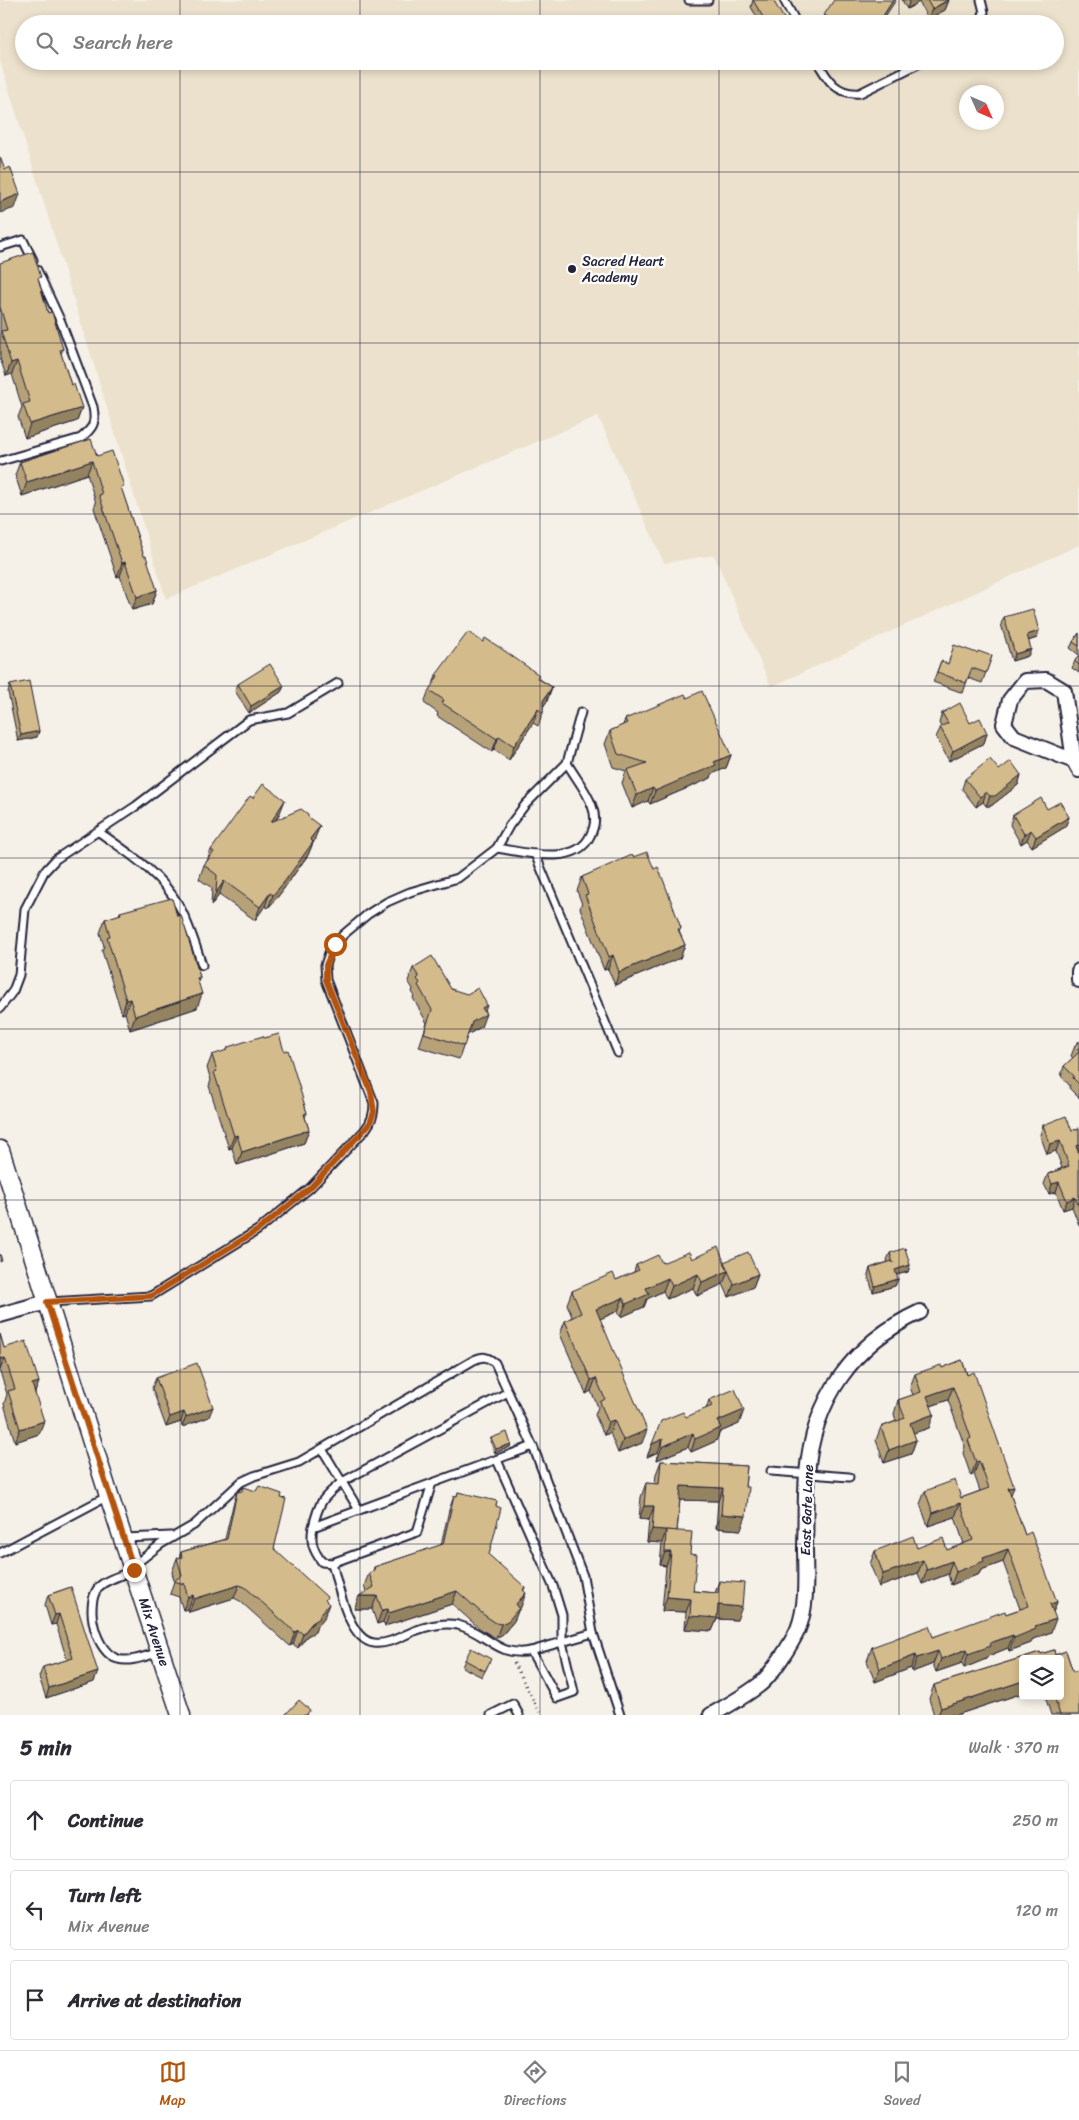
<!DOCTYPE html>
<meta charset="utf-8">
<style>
:root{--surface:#fff;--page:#f7f7f7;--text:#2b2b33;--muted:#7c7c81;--line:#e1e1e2;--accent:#b45309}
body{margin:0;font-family:Sriracha,sans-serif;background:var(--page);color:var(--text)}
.controls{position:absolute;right:15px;bottom:15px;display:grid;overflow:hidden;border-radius:5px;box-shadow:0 2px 8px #0003}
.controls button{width:45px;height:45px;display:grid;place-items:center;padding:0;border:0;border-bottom:1px solid var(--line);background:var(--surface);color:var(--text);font:25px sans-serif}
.compass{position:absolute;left:959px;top:85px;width:45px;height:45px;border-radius:50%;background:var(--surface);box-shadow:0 2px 8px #0003;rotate:135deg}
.stop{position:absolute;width:15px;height:15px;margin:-11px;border:4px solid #b45309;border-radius:50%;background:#fff}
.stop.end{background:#b45309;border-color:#fff;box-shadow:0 1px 5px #0008}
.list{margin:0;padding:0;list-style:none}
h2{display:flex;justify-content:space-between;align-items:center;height:65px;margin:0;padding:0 20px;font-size:21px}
h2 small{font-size:16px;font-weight:400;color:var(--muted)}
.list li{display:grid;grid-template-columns:32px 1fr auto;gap:15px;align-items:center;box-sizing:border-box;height:80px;margin:0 10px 10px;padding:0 10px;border:1px solid var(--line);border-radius:5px}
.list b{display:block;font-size:19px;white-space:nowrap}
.list p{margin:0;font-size:16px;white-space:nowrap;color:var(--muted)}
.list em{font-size:16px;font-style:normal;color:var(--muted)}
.icon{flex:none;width:28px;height:28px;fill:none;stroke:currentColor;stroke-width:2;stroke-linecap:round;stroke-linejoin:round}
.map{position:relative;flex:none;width:1079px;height:1715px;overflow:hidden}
.search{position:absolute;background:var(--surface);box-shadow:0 2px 8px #0003;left:15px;right:15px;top:15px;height:55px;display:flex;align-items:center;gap:12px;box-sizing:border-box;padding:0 18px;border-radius:28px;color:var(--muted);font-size:19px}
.sheet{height:335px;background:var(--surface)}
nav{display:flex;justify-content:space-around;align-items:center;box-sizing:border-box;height:70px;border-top:1px solid var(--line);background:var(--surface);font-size:14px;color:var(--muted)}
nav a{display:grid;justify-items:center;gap:2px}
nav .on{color:var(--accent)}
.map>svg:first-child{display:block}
.built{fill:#ece1cc;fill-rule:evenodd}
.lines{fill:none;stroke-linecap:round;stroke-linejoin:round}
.service-casing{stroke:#22223b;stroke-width:11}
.minor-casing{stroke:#22223b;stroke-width:18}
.tertiary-casing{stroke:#22223b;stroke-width:21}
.path{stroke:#22223b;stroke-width:2.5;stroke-dasharray:1 4;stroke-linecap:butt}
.service{stroke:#fff;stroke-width:7}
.minor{stroke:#fff;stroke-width:14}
.tertiary{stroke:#fff;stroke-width:18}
.wall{fill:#b6a178;stroke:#22223b}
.shaded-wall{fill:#948361;stroke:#22223b}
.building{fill:#d4bb8b;stroke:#22223b}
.route{stroke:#b45309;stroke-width:6}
.grid{fill:none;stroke:#22223b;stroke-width:1;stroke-opacity:0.55}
.poi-dot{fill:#22223b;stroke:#fff;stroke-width:2}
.labels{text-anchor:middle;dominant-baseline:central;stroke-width:4.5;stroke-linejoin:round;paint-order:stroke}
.poi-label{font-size:14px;fill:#22223b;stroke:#fff;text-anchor:start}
.street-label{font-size:14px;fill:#22223b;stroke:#fff}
</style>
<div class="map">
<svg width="1079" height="1715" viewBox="0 0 1079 1715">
<rect width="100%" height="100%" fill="#f6f1e8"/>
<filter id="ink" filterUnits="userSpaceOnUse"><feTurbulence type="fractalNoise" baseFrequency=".02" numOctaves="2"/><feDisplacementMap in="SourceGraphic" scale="10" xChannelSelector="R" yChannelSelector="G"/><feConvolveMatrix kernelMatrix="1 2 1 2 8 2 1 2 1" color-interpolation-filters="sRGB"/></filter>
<g filter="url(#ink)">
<path class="built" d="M0,0H1079V545L771,687L714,555L664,563L598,416L166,599L0,61ZM24,24H1055V61H24ZM966,92H996V122H966Z"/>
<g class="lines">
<g class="service-casing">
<g id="service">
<polyline points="689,0 708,0"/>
<polyline points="784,0 797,24"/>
<polyline points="980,24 984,12 981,0"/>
<path d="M817,61C827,79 836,95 860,93L924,61"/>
<polyline points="0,247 23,240 33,260"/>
<path d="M1,461L81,438C94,427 96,423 93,407L61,322L37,270"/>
<path d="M99,832C127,852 161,874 178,904C189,923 195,944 202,965"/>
<path d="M497,848C523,852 576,867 590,836C595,827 596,816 592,806C587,791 575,777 567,763"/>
<polyline points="535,854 618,1053"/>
<polyline points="0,1008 13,991 19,975 25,909 44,872 56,859 136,806 249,720 288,713 338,683"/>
<path d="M49,1302L151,1296L258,1230L310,1188L365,1130C372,1121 374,1114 374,1103L326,980L325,965L329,953L343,935L368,914L387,902L410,892L458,878L497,848L509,826L525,805L567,763L581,712"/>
<polyline points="322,1449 359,1510"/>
<polyline points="497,1460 553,1586 562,1615 562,1642 574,1692 557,1698 531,1651 593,1633"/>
<polyline points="771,1471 849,1477"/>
<path d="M432,1483L417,1532L332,1563L322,1562C313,1550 310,1542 313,1527L533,1446"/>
<path d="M313,1527C319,1502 322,1498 342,1482L508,1392"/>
<polyline points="125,1538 171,1536"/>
<polyline points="0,1553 108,1496"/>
<path d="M332,1563C338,1584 348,1640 374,1643C387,1645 402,1636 414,1631C427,1626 444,1622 458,1625C488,1633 497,1658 531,1651"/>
<path d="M133,1566L161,1544L194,1525L241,1482L254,1476L299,1462L474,1360C483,1356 487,1356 495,1363L534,1449L583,1576L593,1633L620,1715"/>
<path d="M132,1571C123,1575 104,1580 98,1588C84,1606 96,1653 118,1659C131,1663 148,1655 160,1652"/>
<polyline points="491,1715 513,1704 519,1715"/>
</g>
</g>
<g class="minor-casing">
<g id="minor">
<polyline points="1074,761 1014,737 1004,724 1010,700 1025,681 1046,680 1064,691 1074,761 1079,770"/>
<polyline points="1079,971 1079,980"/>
<polyline points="0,1315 47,1302"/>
<path d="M711,1715C727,1706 745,1696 759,1685C771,1676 792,1643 798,1629C808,1604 805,1573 805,1546C806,1522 805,1498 807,1474C813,1400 853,1343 920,1312"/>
</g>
</g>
<g class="tertiary-casing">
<polyline id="tertiary" points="0,1150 109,1496 181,1715"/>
</g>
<polyline class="path" points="514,1663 541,1715"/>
<use href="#service" class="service"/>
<use href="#minor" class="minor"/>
<use href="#tertiary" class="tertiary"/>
</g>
<g class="wall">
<polygon points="753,0 787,24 761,24 751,7"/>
<polygon points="902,0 949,0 945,10 928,19 919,2 907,9"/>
<polygon points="824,15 880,24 820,24"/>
<polygon points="0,263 39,282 48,313 63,349 61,354 71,385 82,408 77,421 25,438 18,417 22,407 12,374 6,376 0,358"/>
<polygon points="97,456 122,491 144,556 157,590 152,604 132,610 120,576 117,577 94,508 96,503 87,474 22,496 15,475 20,462"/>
<polygon points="1004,617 1037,638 1028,641 1031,649 1028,656 1012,661 1001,624"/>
<polygon points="1079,633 1079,655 1070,648 1073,642"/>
<polygon points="977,653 992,656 982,683 968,678 963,693 933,682 941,661 948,664"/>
<polygon points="1079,655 1079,673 1072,668 1075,661"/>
<polygon points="436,675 538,678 552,687 547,701 543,707 543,713 538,726 533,723 509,760 494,750 492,752 437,716 438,713 424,703 429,690 433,685"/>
<polygon points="238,684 284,686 281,692 249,713 235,691"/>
<polygon points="10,685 39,731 37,737 18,741 8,692"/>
<polygon points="687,698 731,755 726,768 712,774 711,778 650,804 648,801 632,808 622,783 626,771 613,767 605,744 610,731 623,725 625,719"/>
<polygon points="942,713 970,723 987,733 984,743 949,761 936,737 941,727 939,723"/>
<polygon points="999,770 1021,775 1018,785 991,806 986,806 983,802 976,807 962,789 965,779"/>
<polygon points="253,798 280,813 276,820 308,817 315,840 313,843 308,855 280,894 268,908 265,906 255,920 219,895 211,906 212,888 199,879 204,865 207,861 211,850"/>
<polygon points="1047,809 1069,817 1065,827 1032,847 1027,840 1021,844 1010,825 1013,815"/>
<polygon points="633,857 654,869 681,928 679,932 685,945 680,958 615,985 608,969 604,970 580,908 582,904 577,891 582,877"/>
<polygon points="120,912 177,916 200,977 198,982 197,1008 130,1030 125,1013 122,1014 102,951 104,946 100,933 105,919 119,915"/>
<polygon points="413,968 451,989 485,1012 481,1027 467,1035 459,1059 419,1047 427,1023 413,998 414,995 412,992 413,989 408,981"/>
<polygon points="1079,1041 1079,1098 1069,1088 1070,1086 1061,1076 1064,1066 1073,1058 1071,1056 1075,1046"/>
<polygon points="284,1051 307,1113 305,1117 309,1130 304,1143 237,1165 232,1148 229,1149 209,1086 211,1080 207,1068 212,1055"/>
<polygon points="1043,1125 1072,1131 1079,1128 1079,1225 1072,1207 1063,1210 1056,1192 1049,1194 1044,1184 1048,1174 1062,1168 1056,1151 1047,1154 1040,1135"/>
<polygon points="890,1253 910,1265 908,1272 896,1275 898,1279 895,1286 873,1292 868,1275 870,1268 888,1262 887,1260"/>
<polygon points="692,1259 724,1262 758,1274 753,1287 729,1297 723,1284 697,1296 693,1288 667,1299 663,1291 647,1299 644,1307 621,1317 618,1311 600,1319 642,1443 618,1453 610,1433 604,1435 595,1415 598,1407 591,1391 586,1394 560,1334 565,1321 572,1317 567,1304 572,1291 616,1280 634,1272 636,1265 662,1263"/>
<polygon points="0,1334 4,1348 39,1382 35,1392 39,1434 15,1442 4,1404 7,1394 0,1372"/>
<polygon points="962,1360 1025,1535 1057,1602 1053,1612 1051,1632 1033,1639 1031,1643 1009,1651 1008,1648 988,1656 986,1659 964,1668 962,1663 936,1672 933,1664 912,1672 911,1668 875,1682 867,1661 872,1647 933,1637 1006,1614 1020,1609 1003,1562 981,1570 979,1574 951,1585 948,1574 922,1584 918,1573 879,1587 870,1564 875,1551 917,1548 947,1550 964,1544 955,1517 928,1526 920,1504 925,1491 961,1498 980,1491 974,1474 971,1476 963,1453 965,1447 948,1400 931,1406 929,1428 913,1433 916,1440 911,1454 884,1463 876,1440 881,1427 896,1421 894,1414 898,1400 913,1395 910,1387 915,1374 942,1368"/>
<polygon points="156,1378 209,1417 182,1427 181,1422 166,1427 152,1388"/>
<polygon points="709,1400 739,1424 720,1432 716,1441 691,1452 688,1447 657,1460 658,1452 647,1457 652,1444 706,1409"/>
<polygon points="491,1438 511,1444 510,1447 495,1453 490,1441"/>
<polygon points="661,1461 747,1466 741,1530 716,1528 718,1501 680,1500 677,1531 690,1554 693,1591 715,1593 719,1581 737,1620 717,1619 712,1631 685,1629 686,1612 662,1611 666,1566 660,1565 662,1543 647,1542 649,1520 639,1519 641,1497 646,1483 655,1484 656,1474"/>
<polygon points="237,1492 281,1498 274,1549 326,1601 324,1618 317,1626 315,1632 307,1636 298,1648 293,1644 290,1646 240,1601 234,1598 189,1612 188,1609 183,1610 179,1597 170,1594 174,1581 172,1572 177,1558 179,1558 181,1552 225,1539 233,1505"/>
<polygon points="458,1492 496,1506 489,1555 523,1591 521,1607 518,1611 514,1621 503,1634 496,1638 492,1636 479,1628 452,1604 385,1626 383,1622 377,1624 372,1609 354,1609 366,1592 364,1586 369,1573 373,1571 374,1567 441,1545 449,1510 454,1496 457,1496"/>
<polygon points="71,1587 94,1682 46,1698 39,1677 43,1667 67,1660 56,1624 51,1625 45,1605 48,1595"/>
<polygon points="1054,1650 1055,1655 1066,1651 1073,1672 1078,1670 1079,1674 1079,1715 1051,1715 1045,1696 1060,1696 1060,1659 1023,1659 1023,1693 956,1715 934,1715 929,1699 934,1685 1040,1652 1041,1654"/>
<polygon points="465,1660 488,1665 482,1677 462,1667"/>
</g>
<g class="shaded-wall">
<polygon points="893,0 896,0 880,24 878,24"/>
<polygon points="910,0 920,0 919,2 907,9"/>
<polygon points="949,0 945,10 928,19 932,9"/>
<polygon points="20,194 15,208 0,213 0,202"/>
<polygon points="17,361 12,374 6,376 11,363"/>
<polygon points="82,408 77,421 25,438 30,424"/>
<polygon points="92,461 87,474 22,496 27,482"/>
<polygon points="125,562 120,576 117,577 122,563"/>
<polygon points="157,590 152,604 132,610 137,597"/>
<polygon points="1039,631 1037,638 1024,642 1027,635"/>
<polygon points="1031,649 1028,656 1012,661 1015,654"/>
<polygon points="284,686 281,692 249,713 251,706"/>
<polygon points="552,687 547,701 540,711 543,701"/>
<polygon points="538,709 533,723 509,760 514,746"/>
<polygon points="39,731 37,737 18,741 21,735"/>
<polygon points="987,733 984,743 949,761 953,751"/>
<polygon points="499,736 494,750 492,752 497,739"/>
<polygon points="731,755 726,768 712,774 711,778 650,804 655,791 714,762"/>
<polygon points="1021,775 1018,785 991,806 986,806 990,796"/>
<polygon points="653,788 648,801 632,808 637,795"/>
<polygon points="986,792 983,802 976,807 980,797"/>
<polygon points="285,800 280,813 266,835 271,822"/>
<polygon points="1069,817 1065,827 1032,847 1036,837"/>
<polygon points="320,826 308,855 280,894 268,908 273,895 310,839"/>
<polygon points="1031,830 1027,840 1021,844 1024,834"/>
<polygon points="224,881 219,895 211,906 216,893"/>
<polygon points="270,893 265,906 255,920 260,907"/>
<polygon points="685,945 680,958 615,985 619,972"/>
<polygon points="613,955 608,969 604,970 609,957"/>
<polygon points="202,994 197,1008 130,1030 135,1016"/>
<polygon points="130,999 125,1013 122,1014 126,1000"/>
<polygon points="487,1005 484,1015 486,1014 481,1027 467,1035 472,1022 482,1008"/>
<polygon points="309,1130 304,1143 237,1165 242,1152"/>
<polygon points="237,1135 232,1148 229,1149 234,1136"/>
<polygon points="1060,1141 1056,1151 1047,1154 1050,1144"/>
<polygon points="1079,1145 1079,1153 1076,1146"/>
<polygon points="1059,1182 1056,1192 1049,1194 1052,1184"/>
<polygon points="1075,1197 1072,1207 1063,1210 1067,1201"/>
<polygon points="910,1265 908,1272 892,1276 895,1270"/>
<polygon points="728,1271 723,1284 697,1296 702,1282"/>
<polygon points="698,1274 693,1288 667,1299 672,1286"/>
<polygon points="758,1274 753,1287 729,1297 734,1284"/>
<polygon points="668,1278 663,1291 647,1299 644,1307 621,1317 626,1304 646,1288"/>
<polygon points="898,1279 895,1286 873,1292 875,1286"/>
<polygon points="623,1298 618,1311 591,1323 596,1309"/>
<polygon points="5,1358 0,1370 0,1359"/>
<polygon points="596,1378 591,1391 586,1394 591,1380"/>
<polygon points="39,1382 34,1395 32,1384"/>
<polygon points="953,1387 948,1400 922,1409 927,1396"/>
<polygon points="213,1407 209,1417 182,1427 186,1417"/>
<polygon points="744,1410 739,1424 720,1432 716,1441 691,1452 695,1439 718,1421"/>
<polygon points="184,1412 181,1422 166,1427 170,1417"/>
<polygon points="934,1414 929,1428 905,1436 910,1423"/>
<polygon points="614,1420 610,1433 604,1435 608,1422"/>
<polygon points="44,1421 39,1434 15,1442 20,1429"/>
<polygon points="647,1430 642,1443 618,1453 623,1440"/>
<polygon points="693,1433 688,1447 657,1460 662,1447"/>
<polygon points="663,1439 658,1452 647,1457 652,1444"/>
<polygon points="916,1440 911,1454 884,1463 889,1450"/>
<polygon points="511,1444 510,1447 495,1453 496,1449"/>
<polygon points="979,1461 974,1474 971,1476 976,1462"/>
<polygon points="681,1486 723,1488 718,1501 676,1500"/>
<polygon points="1014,1487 1009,1500 1008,1488"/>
<polygon points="960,1503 955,1517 928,1526 933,1513"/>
<polygon points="644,1506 654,1506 649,1520 639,1519"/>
<polygon points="721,1514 746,1516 741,1530 716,1528"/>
<polygon points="652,1529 666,1530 662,1543 647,1542"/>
<polygon points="1008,1549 1003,1562 981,1570 979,1574 951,1585 956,1572 983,1558"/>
<polygon points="665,1552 671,1552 666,1566 660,1565"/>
<polygon points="923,1560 918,1573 879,1587 883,1574"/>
<polygon points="952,1561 948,1574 922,1584 927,1570"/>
<polygon points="239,1585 234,1598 189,1612 194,1599"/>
<polygon points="525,1587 520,1601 526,1593 521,1607 518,1611 514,1621 503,1634 496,1638 501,1624 516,1604"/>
<polygon points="457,1591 452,1604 385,1626 389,1613"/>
<polygon points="193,1595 188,1609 183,1610 188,1597"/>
<polygon points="359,1596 377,1596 372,1609 354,1609"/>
<polygon points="667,1597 691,1599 686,1612 662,1611"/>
<polygon points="1057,1602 1052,1615 1050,1604"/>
<polygon points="329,1604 324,1618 317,1626 315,1632 307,1636 298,1648 303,1634"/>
<polygon points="718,1605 742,1607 737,1620 717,1619 712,1631 685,1629 690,1616"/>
<polygon points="388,1609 383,1622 377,1624 382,1610"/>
<polygon points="59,1614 56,1624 51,1625 55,1615"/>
<polygon points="1056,1619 1051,1632 1033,1639 1031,1643 1009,1651 1014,1638 1035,1626"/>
<polygon points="298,1630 293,1644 290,1646 295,1632"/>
<polygon points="1013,1635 1008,1648 988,1656 986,1659 964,1668 968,1654 990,1643"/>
<polygon points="967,1649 962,1663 936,1672 941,1659"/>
<polygon points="938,1651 933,1664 912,1672 917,1658"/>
<polygon points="916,1655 911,1668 875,1682 880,1669"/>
<polygon points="98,1672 94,1682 46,1698 49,1688"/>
<polygon points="1023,1681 1023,1693 956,1715 938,1715 941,1708"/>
</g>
<g class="building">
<polygon points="753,0 773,0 787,24 767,24"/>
<polygon points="834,0 893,0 878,24 837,24 837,22 824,15"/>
<polygon points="927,0 948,0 932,9"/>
<polygon points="0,157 5,170 10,167 20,194 0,202"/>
<polygon points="33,252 41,277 38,278 48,313 52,312 63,349 60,350 71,385 74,384 82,408 30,424 23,404 30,402 17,361 11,363 1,331 7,330 0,307 0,263"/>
<polygon points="91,439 97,456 112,451 124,486 121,487 144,556 146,556 157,590 137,597 125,562 122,563 99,495 102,494 92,461 27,482 20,462"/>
<polygon points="1033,609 1039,631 1027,635 1031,649 1015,654 1004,617"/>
<polygon points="468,632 483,642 485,638 499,647 539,675 537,678 552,687 543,701 543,713 538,709 514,746 499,736 497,739 442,703 444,700 429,690 438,676 436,675"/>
<polygon points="1079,633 1079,646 1073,642"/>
<polygon points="954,645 977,653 978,651 992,656 986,673 972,668 966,683 937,672 941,661 948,664"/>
<polygon points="1079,655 1079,665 1075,661"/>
<polygon points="270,664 284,686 251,706 238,684"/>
<polygon points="29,681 39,731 21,735 10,685"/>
<polygon points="702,691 731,755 714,762 716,765 655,791 653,788 637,795 627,770 647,763 618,754 610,731 627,723 625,719 668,701 685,694 687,698"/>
<polygon points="960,703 970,723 980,718 987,733 953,751 940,727 948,723 942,713"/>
<polygon points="990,759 999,770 1011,761 1021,775 995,796 990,796 986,792 980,797 965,779"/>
<polygon points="263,784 285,800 271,822 301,809 308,814 308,817 320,826 310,839 313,842 285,881 273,895 270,893 260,907 224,881 216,893 217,875 204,865 214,852 211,850 250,796 253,798"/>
<polygon points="1041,798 1047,809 1060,802 1069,817 1036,837 1031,830 1024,834 1013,815"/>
<polygon points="647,852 654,869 658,867 664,882 681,928 678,929 685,945 619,972 613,955 609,957 585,895 588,894 582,877 632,855 633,857"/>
<polygon points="172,898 177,916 181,915 186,931 200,977 197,978 202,994 135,1016 130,999 126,1000 107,937 110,936 105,919 121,914 120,912"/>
<polygon points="432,956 451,989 467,994 478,988 487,1005 482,1008 486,1014 472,1022 464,1046 424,1033 432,1010 418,985 420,983 417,979 419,977 413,968"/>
<polygon points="279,1034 284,1051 288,1050 293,1066 307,1113 304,1114 309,1130 242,1152 237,1135 234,1136 214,1072 217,1071 212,1055 227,1050 228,1047 263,1036 264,1038"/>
<polygon points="1079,1041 1079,1050 1075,1046"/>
<polygon points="1079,1052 1079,1084 1073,1078 1074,1076 1064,1066"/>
<polygon points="1066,1116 1072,1131 1079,1128 1079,1145 1076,1146 1079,1154 1079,1207 1075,1197 1067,1201 1059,1182 1052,1184 1048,1174 1069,1166 1060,1141 1050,1144 1043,1125"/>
<polygon points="718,1247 728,1271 702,1282 698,1274 672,1286 668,1278 646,1288 649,1294 626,1304 623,1298 596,1309 647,1430 623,1440 614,1420 608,1422 600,1402 605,1399 596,1378 591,1380 565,1321 581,1313 572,1291 613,1273 616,1280 639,1270 636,1265 658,1255 662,1263 689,1252 692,1259"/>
<polygon points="905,1248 910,1265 895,1270 898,1279 875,1286 870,1268 892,1261 893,1263 890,1253"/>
<polygon points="748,1252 758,1274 734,1284 724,1262"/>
<polygon points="0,1254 2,1261 0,1262"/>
<polygon points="0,1334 4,1348 26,1341 39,1382 32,1384 44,1421 20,1429 8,1391 15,1389 5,1358 0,1359"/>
<polygon points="962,1360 967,1375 974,1372 1014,1487 1008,1488 1025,1535 1031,1532 1057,1602 1050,1604 1056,1619 1035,1626 1036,1629 1014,1638 1013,1635 990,1643 991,1646 968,1654 967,1649 941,1659 938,1651 917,1658 916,1655 880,1669 872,1647 929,1626 933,1637 1005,1611 1006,1614 1029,1606 1008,1549 983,1558 984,1561 956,1572 952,1561 927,1570 923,1560 883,1574 875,1551 913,1536 917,1548 943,1538 947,1550 973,1540 960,1503 933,1513 925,1491 955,1480 961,1498 989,1488 979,1461 976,1462 968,1440 971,1438 953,1387 927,1396 934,1414 910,1423 916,1440 889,1450 881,1427 905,1418 898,1400 921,1392 915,1374 941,1365 942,1368"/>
<polygon points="197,1363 213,1407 186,1417 184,1412 170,1417 156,1378"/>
<polygon points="735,1389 744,1410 718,1421 721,1428 695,1439 693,1433 662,1447 663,1439 652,1444 661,1421 683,1412 686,1417 712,1406 709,1400"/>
<polygon points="507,1432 511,1444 496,1449 491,1438"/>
<polygon points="661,1461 747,1466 745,1487 749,1487 746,1516 721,1514 723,1488 681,1486 677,1531 652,1529 654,1506 644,1506 646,1483 659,1484"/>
<polygon points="259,1486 282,1494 281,1498 286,1499 274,1549 327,1597 325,1600 329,1604 319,1616 320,1618 312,1623 303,1634 298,1630 295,1632 245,1587 239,1585 194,1599 193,1595 188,1597 184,1584 174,1581 182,1575 177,1558 182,1557 181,1552 227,1539 237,1492 242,1491 243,1487 256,1491"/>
<polygon points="458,1492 497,1501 496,1506 501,1508 489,1555 525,1587 523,1590 526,1593 516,1604 519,1608 508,1621 501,1624 496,1623 484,1615 457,1591 389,1613 388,1609 382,1610 377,1596 359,1596 374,1587 369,1573 375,1570 374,1567 443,1544 454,1496 457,1496"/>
<polygon points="666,1530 692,1532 690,1554 697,1555 693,1591 718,1593 719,1581 744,1583 742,1607 718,1605 717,1618 690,1616 691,1599 667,1597 671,1552 665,1552"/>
<polygon points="71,1587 98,1672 49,1688 43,1667 73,1658 59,1614 55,1615 48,1595"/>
<polygon points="471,1648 491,1659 485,1671 465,1660"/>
<polygon points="1054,1650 1055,1655 1066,1651 1073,1672 1078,1670 1079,1674 1079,1715 1060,1715 1054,1696 1060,1696 1060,1659 1023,1659 1023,1681 941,1708 934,1685 1040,1652 1041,1654"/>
<polygon points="299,1700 310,1710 307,1714 308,1715 285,1715"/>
</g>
</g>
<g class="lines" filter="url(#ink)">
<polyline class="route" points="134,1570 47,1302 151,1296 258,1230 310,1188 364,1130 370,1123 374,1112 371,1092 326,980 326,965 335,944"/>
</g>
<path class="grid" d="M180,0V24M360,0V24M540,0V24M719,0V24M899,0V24M180,61V1715M360,61V1715M540,61V1715M719,61V1715M899,61V1715M0,172H1079M0,343H1079M0,514H1079M0,686H1079M0,858H1079M0,1029H1079M0,1200H1079M0,1372H1079M0,1544H1079"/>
<circle class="poi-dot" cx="572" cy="269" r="5"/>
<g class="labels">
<g class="poi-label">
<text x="582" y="261">Sacred Heart<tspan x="582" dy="16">Academy</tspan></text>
</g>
<g class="street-label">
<text transform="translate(807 1510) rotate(-88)">East Gate Lane</text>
<text transform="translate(154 1632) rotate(72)">Mix Avenue</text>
</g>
</g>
</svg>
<div class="controls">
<button><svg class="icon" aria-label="layers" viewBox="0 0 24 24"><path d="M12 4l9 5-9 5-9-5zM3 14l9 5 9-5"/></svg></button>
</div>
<svg class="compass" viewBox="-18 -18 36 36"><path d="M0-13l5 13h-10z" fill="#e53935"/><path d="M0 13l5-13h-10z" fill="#7c7c81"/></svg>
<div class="stop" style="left:335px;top:944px"></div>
<div class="stop end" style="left:134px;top:1570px"></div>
<div class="search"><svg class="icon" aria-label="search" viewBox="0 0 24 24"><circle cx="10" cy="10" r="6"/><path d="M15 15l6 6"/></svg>Search here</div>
</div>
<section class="sheet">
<h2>5 min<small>Walk · 370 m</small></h2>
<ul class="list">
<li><svg class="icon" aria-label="ahead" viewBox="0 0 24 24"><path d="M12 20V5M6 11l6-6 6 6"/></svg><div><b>Continue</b></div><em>250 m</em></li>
<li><svg class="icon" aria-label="left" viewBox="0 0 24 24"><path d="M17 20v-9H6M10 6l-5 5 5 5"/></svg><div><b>Turn left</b><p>Mix Avenue</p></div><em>120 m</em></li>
<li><svg class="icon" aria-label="arrive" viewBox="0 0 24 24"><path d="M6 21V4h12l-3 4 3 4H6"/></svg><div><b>Arrive at destination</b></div></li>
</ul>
</section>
<nav>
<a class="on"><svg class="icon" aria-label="map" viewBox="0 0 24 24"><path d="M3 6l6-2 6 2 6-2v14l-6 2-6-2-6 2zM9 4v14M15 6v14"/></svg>Map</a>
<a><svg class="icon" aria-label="directions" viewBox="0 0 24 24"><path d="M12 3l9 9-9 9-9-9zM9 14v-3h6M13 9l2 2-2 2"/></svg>Directions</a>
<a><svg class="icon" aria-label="saved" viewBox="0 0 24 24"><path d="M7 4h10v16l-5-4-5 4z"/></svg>Saved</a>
</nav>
